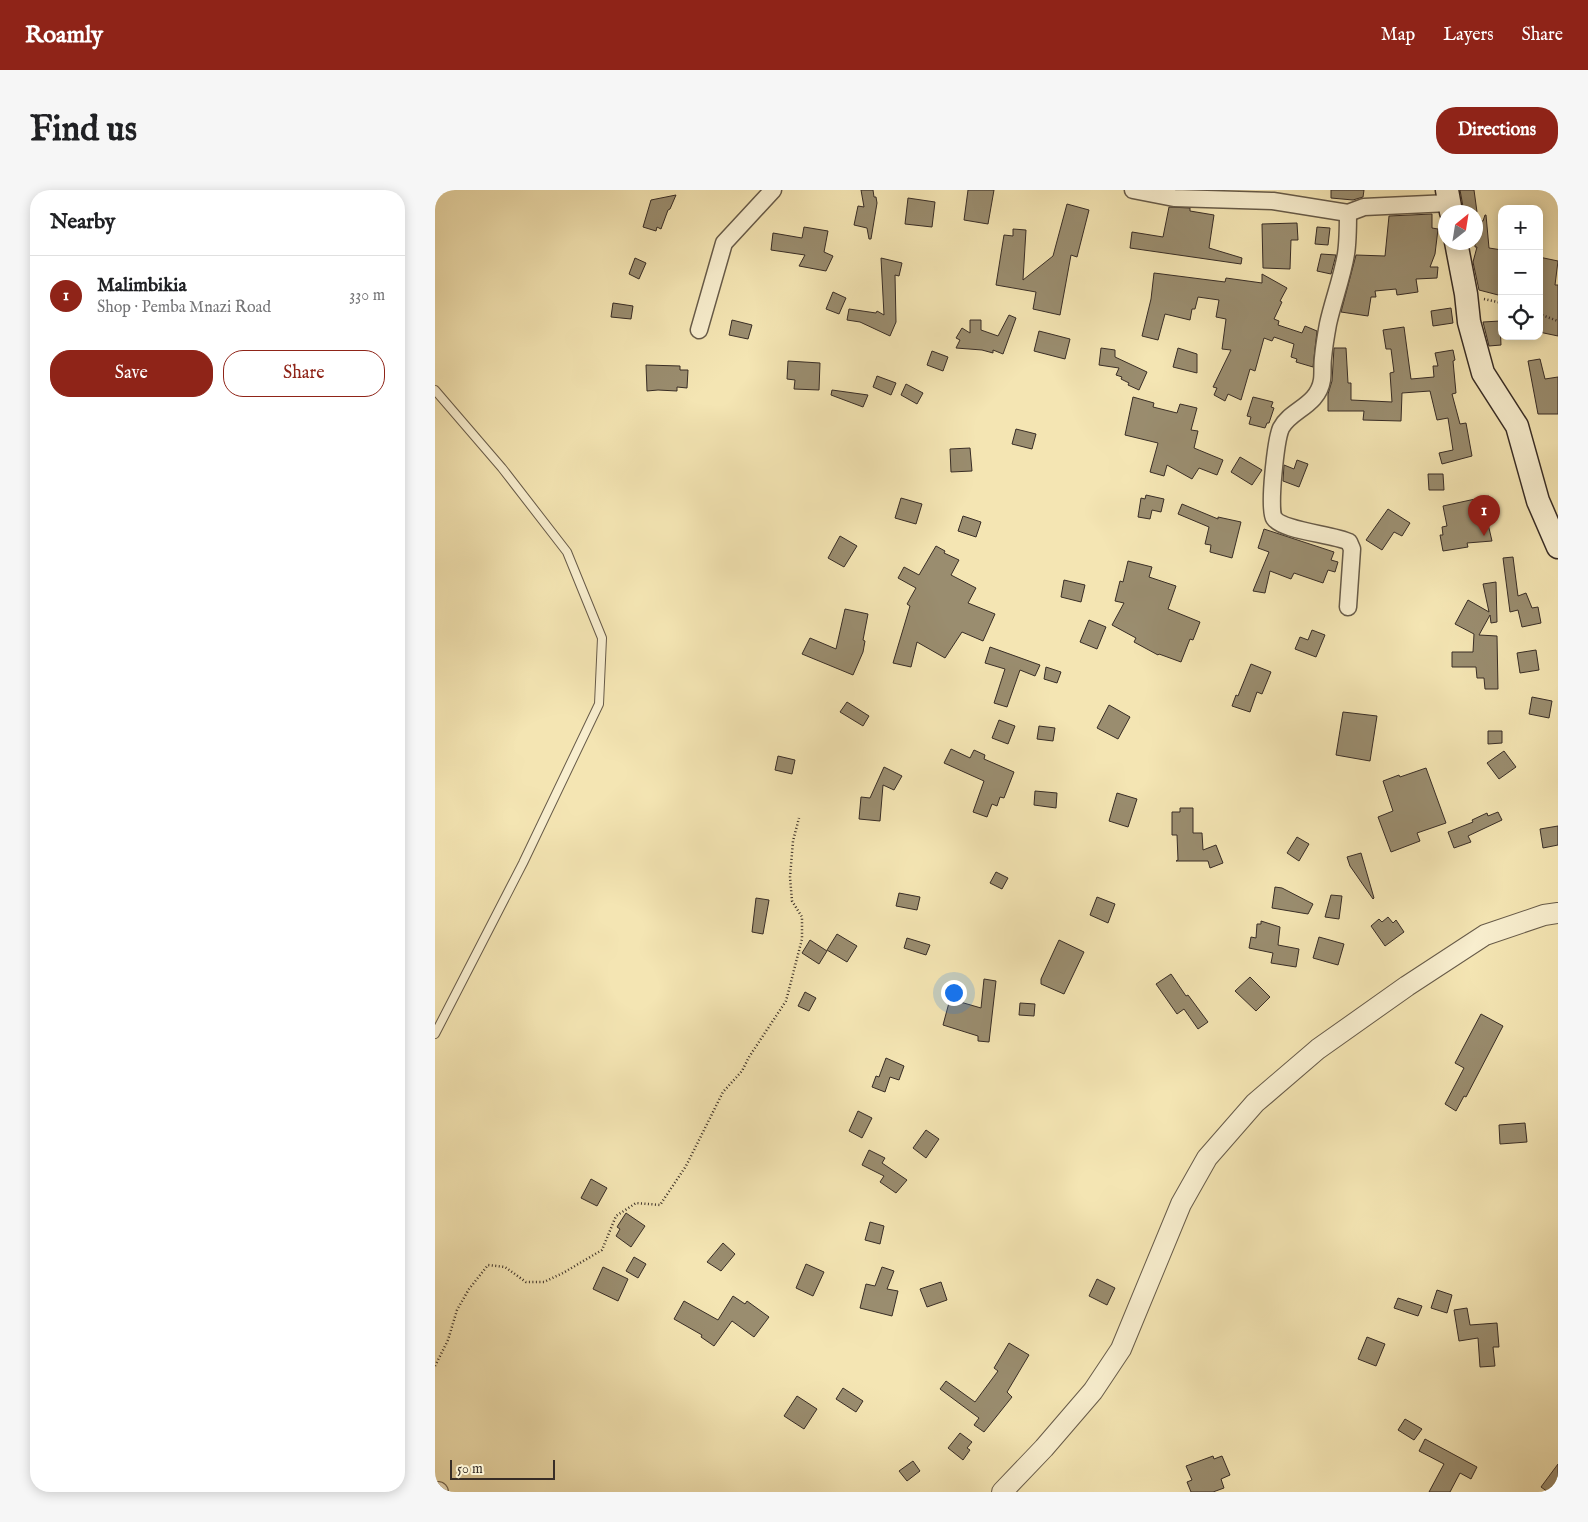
<!DOCTYPE html>
<meta charset="utf-8">
<style>
:root{--surface:#fff;--page:#f6f6f6;--text:#202124;--muted:#757577;--line:#e0e0e0;--accent:#8f2418}
body{margin:0;font-family:"IM FELL English",serif;background:var(--page);color:var(--text)}
.controls{position:absolute;right:15px;top:15px;display:grid;overflow:hidden;border-radius:10px;box-shadow:0 2px 12px #0003}
.controls button{width:45px;height:45px;display:grid;place-items:center;padding:0;border:0;border-bottom:1px solid var(--line);background:var(--surface);color:var(--text);font:25px sans-serif}
.compass{position:absolute;left:1003px;top:15px;width:45px;height:45px;border-radius:50%;background:var(--surface);box-shadow:0 2px 12px #0003;rotate:30deg}
.scale{position:absolute;left:15px;bottom:12px;width:105px;box-sizing:border-box;padding-left:5px;border:2px solid #382d26;border-top:0;font-size:14px;line-height:18px;white-space:nowrap;color:#382d26;-webkit-text-stroke:4px #f8eece;paint-order:stroke}
.you{position:absolute;left:518px;top:802px;width:18px;height:18px;margin:-12px;border:4px solid #fff;border-radius:50%;background:#1a73e8;box-shadow:0 0 0 8px #1a73e833}
.badge{display:grid;place-items:center;width:32px;height:32px;border-radius:50%;background:var(--accent);color:#fff;font-size:16px;font-weight:700}
.pin{position:absolute;translate:-50% -41px;filter:drop-shadow(0 1px 2px #0008)}
.pin::after{content:'';position:absolute;top:26px;width:18px;height:15px;background:inherit;clip-path:polygon(0 0,100% 0,50% 100%)}
.list{margin:0;padding:0;list-style:none}
h2{display:flex;justify-content:space-between;align-items:center;height:65px;margin:0;padding:0 20px;font-size:21px}
h2 small{font-size:16px;font-weight:400;color:var(--muted)}
.list li{display:grid;grid-template-columns:32px 1fr auto;gap:15px;align-items:center;box-sizing:border-box;height:80px;padding:0 20px;border-top:1px solid var(--line)}
.list b{display:block;font-size:19px;white-space:nowrap}
.list p{margin:0;font-size:16px;white-space:nowrap;color:var(--muted)}
.list em{font-size:16px;font-style:normal;color:var(--muted)}
.actions{display:flex;gap:10px;padding:15px 20px}
.actions a{flex:1;padding:11px 0;border:1px solid var(--accent);border-radius:20px;text-align:center;font-size:18px;color:var(--accent)}
.actions .main{background:var(--accent);color:#fff}
.icon{flex:none;width:28px;height:28px;fill:none;stroke:currentColor;stroke-width:2;stroke-linecap:round;stroke-linejoin:round}
.map{position:relative;flex:none;width:1123px;height:1302px;overflow:hidden;border-radius:20px}
header{display:flex;align-items:center;gap:30px;box-sizing:border-box;height:70px;padding:0 25px;background:var(--accent);color:#fff}
header strong{font-size:24px}
nav{display:flex;gap:28px;margin-inline-start:auto;font-size:18px}
.intro{display:flex;align-items:center;justify-content:space-between;box-sizing:border-box;height:120px;padding:0 30px}
h1{margin:0;font-size:35px}
.button{padding:12px 22px;border-radius:20px;background:var(--accent);color:#fff;font-size:18px;font-weight:700}
main{display:flex;gap:30px;padding:0 30px}
aside{flex:1;background:var(--surface);border-radius:20px;box-shadow:0 2px 12px #0003}
.map>svg:first-child{display:block}
.building{fill:#9a8d6f;stroke:#382d26}
.lines{fill:none;stroke-linecap:round;stroke-linejoin:round}
.service-casing{stroke:#675b49;stroke-width:10}
.minor-casing{stroke:#675b49;stroke-width:19}
.tertiary-casing{stroke:#675b49;stroke-width:22}
.secondary-casing{stroke:#382d26;stroke-width:25}
.path{stroke:#382d26;stroke-width:2.5;stroke-dasharray:1 2.5;stroke-linecap:butt}
.service{stroke:#f8eece;stroke-width:8}
.minor{stroke:#f8eece;stroke-width:16}
.tertiary{stroke:#f8eece;stroke-width:20}
.secondary{stroke:#f8eece;stroke-width:22}
</style>
<header>
<strong>Roamly</strong>
<nav><a>Map</a><a>Layers</a><a>Share</a></nav>
</header>
<div class="intro"><h1>Find us</h1><a class="button">Directions</a></div>
<main>
<aside>
<h2>Nearby<small></small></h2>
<ul class="list">
<li><span class="badge">1</span><div><b>Malimbikia</b><p>Shop · Pemba Mnazi Road</p></div><em>330 m</em></li>
</ul>
<div class="actions"><a class="main">Save</a><a>Share</a></div>
</aside>
<div class="map">
<svg width="1123" height="1302" viewBox="0 0 1123 1302">
<rect width="100%" height="100%" fill="#f4e5b3"/>
<filter id="stains"><feTurbulence type="fractalNoise" baseFrequency=".004" numOctaves="4"/><feColorMatrix values="0 0 0 0 .2 0 0 0 0 .09 0 0 0 0 .02 0 0 0 .5 -.17"/></filter>
<radialGradient id="worn" r=".72"><stop offset=".6" stop-color="#630" stop-opacity="0"/><stop offset="1" stop-color="#630" stop-opacity=".3"/></radialGradient>
<g class="building">
<polygon points="426,0 438,0 439,7 441,7 442,13 436,49 434,49 432,38 419,35 423,16 429,17"/>
<polygon points="533,0 559,0 553,34 529,30"/>
<polygon points="896,0 929,0 928,7 918,10 896,8"/>
<polygon points="1025,0 1039,0 1042,22 1029,22"/>
<polygon points="241,5 235,19 233,20 226,39 222,37 221,41 208,37 216,10"/>
<polygon points="473,8 500,12 497,37 470,34"/>
<polygon points="632,14 654,20 642,67 636,65 625,125 598,119 601,102 561,95 569,45 578,46 578,39 591,40 588,90 618,66"/>
<polygon points="734,17 755,18 755,21 779,25 774,58 807,68 806,74 695,58 697,42 728,47"/>
<polygon points="997,24 997,38 1003,39 1000,64 995,77 1003,77 1002,88 981,89 983,102 962,105 961,99 940,101 941,107 936,107 933,126 906,122 921,65 950,66 954,26"/>
<polygon points="1050,25 1051,25 1054,58 1067,60 1067,106 1044,100 1038,72 1042,57 1040,57 1040,32 1048,31"/>
<polygon points="862,33 863,50 856,50 855,79 828,78 827,34"/>
<polygon points="369,37 393,41 389,62 398,66 391,81 364,76 370,65 336,60 338,43 367,48"/>
<polygon points="882,37 895,38 893,55 880,54"/>
<polygon points="886,64 901,65 896,84 882,81"/>
<polygon points="1104,67 1123,71 1120,95 1123,95 1123,146 1104,142"/>
<polygon points="200,68 211,73 204,89 194,84"/>
<polygon points="446,68 467,73 464,86 460,85 461,132 455,146 425,132 412,130 414,119 441,123 442,121 449,125"/>
<polygon points="719,83 790,92 791,88 827,93 827,84 852,98 845,111 847,112 839,129 844,131 843,135 867,143 870,136 882,141 878,177 861,172 862,169 856,167 859,154 839,147 837,151 829,148 820,181 815,179 806,210 793,204 790,211 779,205 782,198 778,197 796,160 787,159 791,129 781,127 784,110 763,107 760,119 757,119 755,130 730,124 723,150 707,146 716,109"/>
<polygon points="398,102 411,108 404,124 391,119"/>
<polygon points="178,113 198,116 196,129 176,127"/>
<polygon points="1016,118 1018,133 998,136 996,121"/>
<polygon points="574,125 581,128 568,164 558,160 558,163 547,160 521,158 525,150 521,148 527,138 535,143 535,130 546,130 546,140 563,146"/>
<polygon points="297,130 317,135 313,149 294,145"/>
<polygon points="1065,131 1066,155 1054,156 1048,132"/>
<polygon points="969,137 976,189 999,187 998,176 1003,176 1000,163 1018,160 1020,170 1018,171 1021,203 1017,204 1025,234 1031,233 1037,266 1007,274 1004,263 1018,260 1013,228 1002,230 995,201 967,203 966,231 928,230 929,221 893,221 893,204 897,191 899,158 911,158 913,193 916,193 916,210 957,212 955,183 959,182 956,159 951,159 948,140"/>
<polygon points="604,141 635,149 630,169 599,161"/>
<polygon points="666,158 680,160 680,167 712,182 704,200 693,195 694,193 686,189 687,187 681,185 684,178 664,175"/>
<polygon points="743,158 762,164 762,183 738,177"/>
<polygon points="497,161 513,167 508,181 492,175"/>
<polygon points="1105,169 1110,189 1123,187 1123,224 1103,224 1093,171"/>
<polygon points="353,171 385,173 384,200 359,199 360,190 352,189"/>
<polygon points="211,175 245,176 245,180 253,180 252,198 242,197 242,201 223,200 212,201"/>
<polygon points="442,186 461,193 456,205 438,197"/>
<polygon points="471,194 488,203 482,214 466,205"/>
<polygon points="397,200 433,205 428,217 396,205"/>
<polygon points="698,207 719,213 718,217 742,223 745,214 762,218 756,240 763,241 759,258 788,270 782,285 764,278 757,289 732,275 729,286 715,282 723,253 690,245"/>
<polygon points="818,207 838,212 836,217 839,218 834,233 832,233 830,238 814,234 816,227 812,226"/>
<polygon points="581,239 601,244 597,259 577,254"/>
<polygon points="535,258 537,281 516,282 515,259"/>
<polygon points="805,267 827,280 817,295 796,282"/>
<polygon points="862,270 873,274 864,297 848,291 849,275 859,279"/>
<polygon points="993,284 1008,284 1009,300 994,300"/>
<polygon points="711,305 729,309 726,322 717,320 715,329 703,327 706,308 710,309"/>
<polygon points="1054,306 1057,320 1050,321 1057,351 1032,353 1033,357 1008,361 1005,345 1008,345 1007,337 1012,336 1008,316"/>
<polygon points="466,308 487,314 481,334 460,328"/>
<polygon points="747,314 783,329 783,327 806,332 797,368 775,362 776,355 770,354 774,337 743,324"/>
<polygon points="953,319 975,333 967,346 959,342 947,360 931,350"/>
<polygon points="528,326 546,332 541,347 523,341"/>
<polygon points="829,339 899,362 896,370 903,372 900,382 893,380 888,393 859,383 856,389 835,381 830,403 818,401 834,362 823,358"/>
<polygon points="405,346 422,356 409,377 393,368"/>
<polygon points="501,356 510,361 509,363 524,370 516,385 541,398 533,413 560,424 548,451 527,442 510,468 482,452 476,477 458,473 475,416 472,414 481,398 463,388 469,377 484,385"/>
<polygon points="1078,367 1083,406 1091,403 1097,418 1103,417 1106,433 1087,437 1083,420 1075,422 1068,368"/>
<polygon points="693,371 717,377 714,387 741,396 733,419 765,432 758,450 755,449 746,472 724,464 723,465 699,452 701,448 677,435 689,413 680,411 685,391 688,392"/>
<polygon points="629,390 650,395 646,412 626,407"/>
<polygon points="1061,392 1062,432 1056,433 1055,425 1044,445 1062,446 1063,499 1050,499 1049,488 1042,488 1041,477 1017,477 1017,462 1038,462 1039,444 1020,434 1033,410 1054,422 1048,394"/>
<polygon points="410,419 433,424 428,450 430,451 428,462 418,485 367,464 375,448 401,459"/>
<polygon points="654,430 671,437 662,459 645,452"/>
<polygon points="877,440 890,445 881,467 860,459 865,447 873,450"/>
<polygon points="555,457 605,475 600,486 585,480 572,517 559,513 570,479 550,473"/>
<polygon points="1101,460 1104,480 1085,483 1082,463"/>
<polygon points="816,474 836,482 827,504 822,502 815,522 797,516 801,505 803,506"/>
<polygon points="611,477 626,482 622,493 609,489"/>
<polygon points="1097,507 1117,511 1114,528 1094,524"/>
<polygon points="412,512 434,526 428,536 405,522"/>
<polygon points="674,515 695,527 683,549 662,538"/>
<polygon points="908,522 942,526 935,571 901,565"/>
<polygon points="564,530 580,536 573,554 557,548"/>
<polygon points="604,536 620,538 618,551 602,549"/>
<polygon points="1053,541 1067,541 1067,553 1053,554"/>
<polygon points="516,559 535,568 539,560 550,565 549,569 579,582 569,608 565,607 562,616 557,614 552,627 538,622 549,591 509,573"/>
<polygon points="1069,561 1081,577 1064,589 1052,573"/>
<polygon points="343,566 360,570 357,584 340,580"/>
<polygon points="449,577 467,586 459,600 448,595 445,631 424,629 426,607 435,608"/>
<polygon points="991,578 1011,633 982,643 985,651 956,662 943,627 958,621 948,591 964,585 965,587"/>
<polygon points="600,601 622,603 621,618 599,615"/>
<polygon points="682,603 702,609 693,637 674,631"/>
<polygon points="745,618 758,618 758,643 767,643 768,660 781,655 788,673 775,678 773,671 741,671 743,670 742,645 737,645 737,622 745,622"/>
<polygon points="1063,622 1067,630 1033,646 1036,652 1019,658 1013,642 1038,632 1037,630 1052,623 1053,626"/>
<polygon points="1123,636 1123,655 1108,658 1105,639"/>
<polygon points="862,647 874,654 864,671 852,663"/>
<polygon points="926,663 939,708 938,709 915,676 912,667"/>
<polygon points="561,682 573,688 567,699 555,693"/>
<polygon points="840,697 847,698 878,714 873,724 837,718"/>
<polygon points="464,703 485,707 482,720 461,716"/>
<polygon points="896,705 907,706 904,729 890,727"/>
<polygon points="662,707 680,714 673,733 655,725"/>
<polygon points="321,708 334,710 328,744 317,742"/>
<polygon points="953,727 958,733 961,730 969,742 950,756 936,736 944,729 947,732"/>
<polygon points="826,731 845,737 843,755 864,759 861,777 836,773 838,763 814,758 816,747 821,748 822,734 826,734"/>
<polygon points="402,744 422,756 412,772 392,760"/>
<polygon points="884,747 909,754 903,775 878,768"/>
<polygon points="472,748 495,755 491,765 469,758"/>
<polygon points="375,750 392,761 384,774 367,763"/>
<polygon points="624,750 649,762 629,804 606,794 606,789"/>
<polygon points="736,784 751,806 753,805 773,832 763,839 749,819 742,824 721,794"/>
<polygon points="815,787 835,807 821,821 800,801"/>
<polygon points="549,789 561,791 554,852 543,851 543,846 508,835 515,809 546,818"/>
<polygon points="370,802 381,808 374,821 363,816"/>
<polygon points="585,813 600,814 599,826 584,825"/>
<polygon points="1046,824 1068,836 1031,907 1029,906 1021,921 1010,914 1029,878 1020,873"/>
<polygon points="451,868 469,876 464,890 455,887 450,902 437,897 441,886 444,887"/>
<polygon points="423,921 437,928 427,948 414,941"/>
<polygon points="1090,933 1092,952 1065,954 1064,935"/>
<polygon points="491,940 504,949 491,968 478,958"/>
<polygon points="434,960 450,968 447,973 472,990 461,1003 445,992 449,986 427,975"/>
<polygon points="156,989 172,998 162,1016 146,1008"/>
<polygon points="191,1023 210,1036 196,1057 181,1046 185,1039 182,1037"/>
<polygon points="435,1032 449,1036 445,1054 430,1050"/>
<polygon points="288,1053 300,1064 286,1081 272,1072"/>
<polygon points="199,1067 211,1074 203,1088 191,1081"/>
<polygon points="371,1074 389,1082 378,1106 361,1098"/>
<polygon points="168,1077 193,1089 183,1111 158,1099"/>
<polygon points="447,1077 459,1081 452,1099 463,1101 457,1126 425,1118 431,1094 440,1096"/>
<polygon points="662,1089 680,1098 672,1115 654,1106"/>
<polygon points="506,1092 512,1110 492,1117 485,1099"/>
<polygon points="1002,1100 1017,1105 1012,1123 996,1118"/>
<polygon points="298,1106 310,1114 312,1111 334,1127 319,1147 297,1131 279,1156 266,1147 267,1145 239,1129 249,1111 283,1130"/>
<polygon points="963,1108 987,1116 983,1126 959,1118"/>
<polygon points="1032,1118 1035,1135 1062,1133 1064,1157 1058,1157 1060,1176 1045,1177 1043,1148 1024,1151 1019,1120"/>
<polygon points="932,1147 950,1154 941,1176 923,1169"/>
<polygon points="574,1153 594,1165 572,1202 577,1207 549,1242 539,1235 544,1228 505,1199 511,1191 540,1212 563,1181 559,1178"/>
<polygon points="408,1198 428,1211 421,1222 401,1209"/>
<polygon points="362,1206 382,1219 369,1239 349,1226"/>
<polygon points="970,1229 987,1239 979,1250 963,1240"/>
<polygon points="525,1243 537,1252 532,1258 535,1260 528,1270 513,1258"/>
<polygon points="990,1249 1042,1277 1036,1289 1025,1283 1015,1302 994,1302 1009,1274 984,1261"/>
<polygon points="778,1266 779,1269 787,1266 795,1285 786,1289 789,1298 778,1302 756,1302 752,1292 757,1290 751,1276"/>
<polygon points="478,1271 485,1281 472,1291 464,1281"/>
<polygon points="1123,1274 1123,1302 1113,1302 1106,1297"/>
</g>
<g class="lines">
<g class="service-casing">
<polyline id="service" points="0,200 67,278 132,362 167,448 164,514 88,673 0,844"/>
</g>
<g class="minor-casing">
<g id="minor">
<polyline points="698,0 739,8 838,11 913,23 929,17 1014,13"/>
<polyline points="264,140 289,53 338,0"/>
<path d="M913,417L917,359L914,352C898,344 847,341 839,328C833,319 841,249 846,238C855,220 883,216 887,190C888,183 887,175 888,168C889,157 891,145 893,134C898,111 907,88 911,64C913,51 913,36 913,23"/>
</g>
</g>
<g class="tertiary-casing">
<g id="tertiary">
<polyline points="0,1302 3,1302"/>
<polyline points="567,1302 609,1258 658,1201 686,1159 746,1014 772,968 820,913 883,859 972,796 1050,745 1109,725 1123,723"/>
</g>
</g>
<g class="secondary-casing">
<g id="secondary">
<polyline points="1012,0 1016,22"/>
<polyline points="1021,52 1031,104 1034,132 1048,183 1082,236 1103,311 1123,357"/>
</g>
</g>
<g class="path">
<polyline points="1049,109 1067,113"/>
<polyline points="1104,124 1123,131"/>
<polyline points="0,1176 13,1150 22,1120 34,1099 53,1075 70,1077 91,1092 109,1092 128,1083 167,1060 181,1026 201,1013 225,1015 251,976 288,902 307,881 314,867 351,811 367,749 367,727 357,711 355,687 358,651 364,628"/>
</g>
<use href="#service" class="service"/>
<use href="#minor" class="minor"/>
<use href="#tertiary" class="tertiary"/>
<use href="#secondary" class="secondary"/>
</g>
<rect width="100%" height="100%" filter="url(#stains)"/>
<rect width="100%" height="100%" fill="url(#worn)"/>
</svg>
<div class="controls">
<button>+</button>
<button>−</button>
<button><svg class="icon" aria-label="locate" viewBox="0 0 24 24"><circle cx="12" cy="12" r="6"/><path d="M12 2v4M12 18v4M2 12h4M18 12h4"/></svg></button>
</div>
<svg class="compass" viewBox="-18 -18 36 36"><path d="M0-13l5 13h-10z" fill="#e53935"/><path d="M0 13l5-13h-10z" fill="#757577"/></svg>
<div class="scale">50 m</div>
<div class="you"></div>
<div class="pin badge" style="left:1049px;top:346px">1</div>
</div>
</main>
